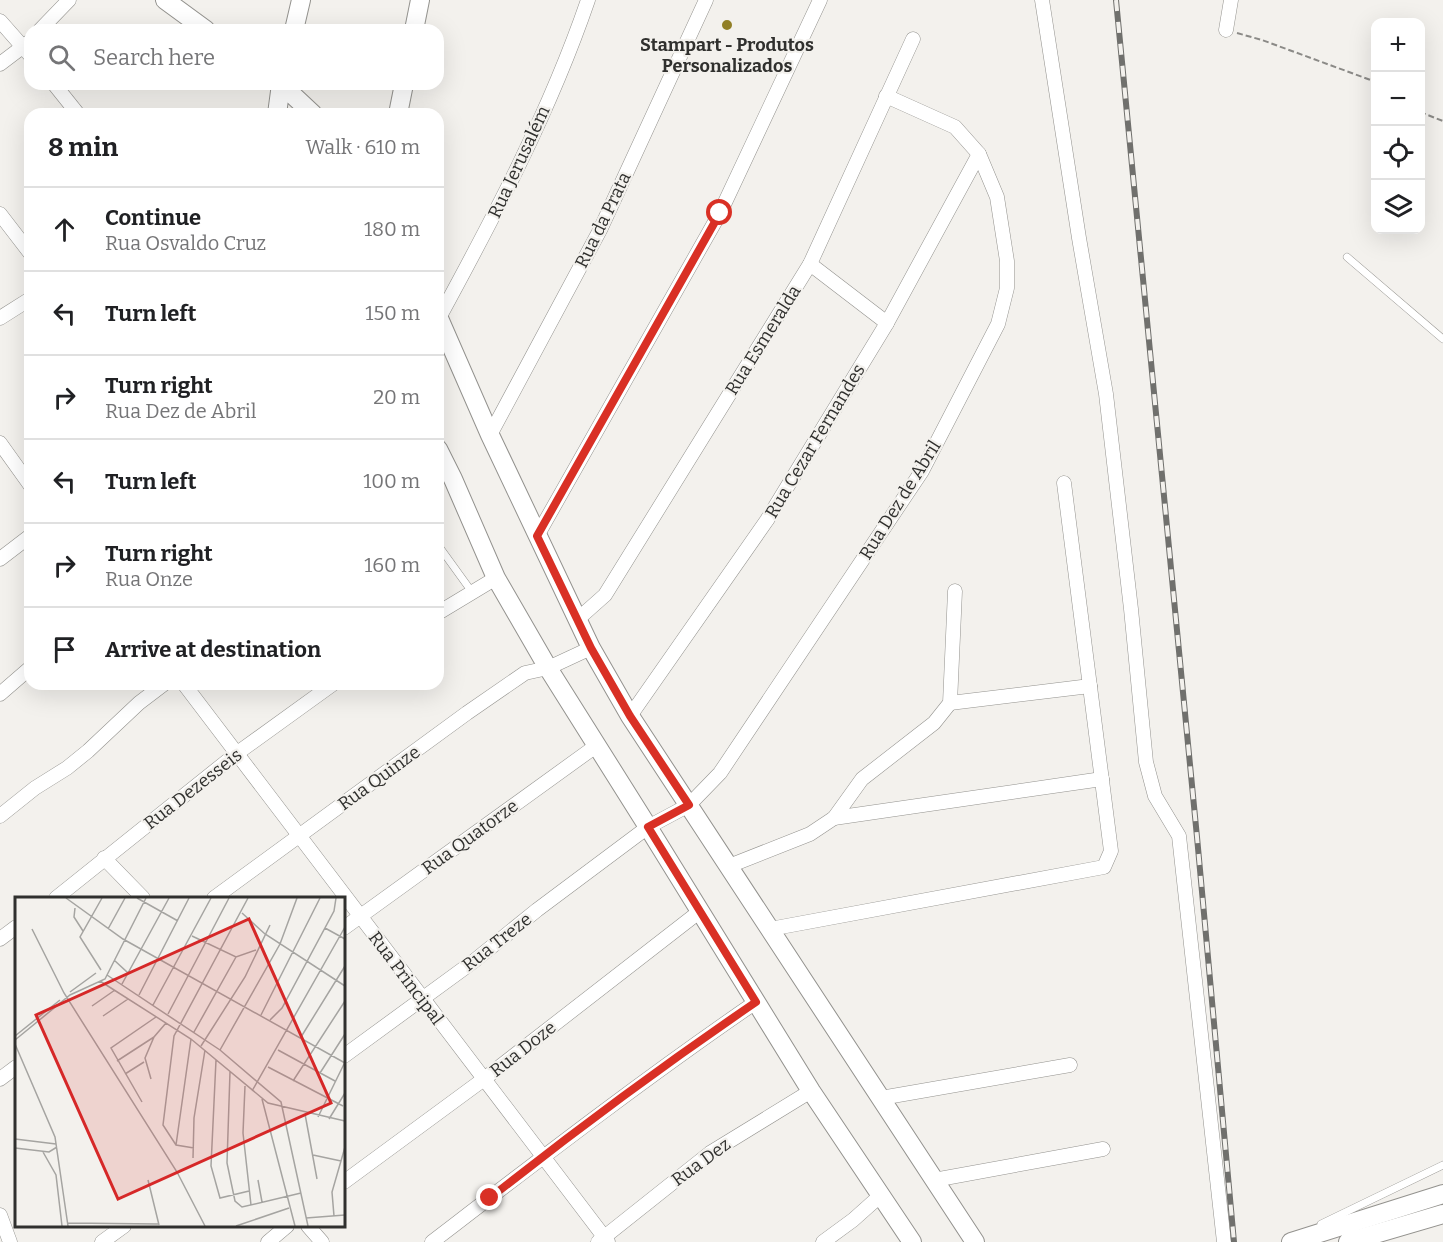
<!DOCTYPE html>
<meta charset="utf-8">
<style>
:root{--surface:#fff;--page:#f6f6f6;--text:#202124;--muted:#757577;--line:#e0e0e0}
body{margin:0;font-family:Bitter,serif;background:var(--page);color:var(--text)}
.controls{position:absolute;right:18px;top:18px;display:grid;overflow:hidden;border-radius:12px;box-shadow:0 6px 24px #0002}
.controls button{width:54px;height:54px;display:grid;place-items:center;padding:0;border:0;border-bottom:2px solid var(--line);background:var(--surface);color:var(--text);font:30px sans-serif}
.stop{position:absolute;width:18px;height:18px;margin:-14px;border:4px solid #d93025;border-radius:50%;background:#fff}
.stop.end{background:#d93025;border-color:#fff;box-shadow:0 2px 6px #0008}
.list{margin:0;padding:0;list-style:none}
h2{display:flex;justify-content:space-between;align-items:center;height:78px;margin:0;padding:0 24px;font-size:26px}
h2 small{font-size:20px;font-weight:400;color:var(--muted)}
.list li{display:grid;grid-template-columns:39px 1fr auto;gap:18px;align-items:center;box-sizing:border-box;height:84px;padding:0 24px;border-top:2px solid var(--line)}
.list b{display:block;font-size:22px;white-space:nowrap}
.list p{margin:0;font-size:20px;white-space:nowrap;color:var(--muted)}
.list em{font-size:20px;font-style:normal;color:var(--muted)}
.icon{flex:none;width:33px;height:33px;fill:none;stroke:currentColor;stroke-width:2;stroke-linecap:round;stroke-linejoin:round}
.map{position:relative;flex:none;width:1443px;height:1242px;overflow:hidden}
.search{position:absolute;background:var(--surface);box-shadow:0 6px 24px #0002;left:24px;top:24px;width:420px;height:66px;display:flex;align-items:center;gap:15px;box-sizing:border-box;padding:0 21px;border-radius:18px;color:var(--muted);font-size:22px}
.panel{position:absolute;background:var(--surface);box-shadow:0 6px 24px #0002;left:24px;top:108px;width:420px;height:582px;border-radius:18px}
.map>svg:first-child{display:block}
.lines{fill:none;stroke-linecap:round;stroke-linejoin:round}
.lane-casing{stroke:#93928e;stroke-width:8}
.street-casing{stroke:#93928e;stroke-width:15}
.secondary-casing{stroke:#93928e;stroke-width:20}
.path{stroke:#8b8a87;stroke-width:2;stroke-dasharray:6 3;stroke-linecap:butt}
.lane{stroke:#fff;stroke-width:7}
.street{stroke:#fff;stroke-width:14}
.secondary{stroke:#fff;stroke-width:18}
.rail-casing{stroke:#70706d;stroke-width:6}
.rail{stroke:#f3f1ed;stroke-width:4;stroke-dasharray:11;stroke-linecap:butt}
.route{stroke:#d93025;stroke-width:8}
.poi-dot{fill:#917f26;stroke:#f3f1ed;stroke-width:2}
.labels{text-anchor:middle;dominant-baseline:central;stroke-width:4.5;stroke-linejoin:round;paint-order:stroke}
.poi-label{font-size:18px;font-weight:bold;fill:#30302e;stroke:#f3f1ed}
.street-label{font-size:18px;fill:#30302e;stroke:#f3f1ed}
.inset-road{fill:none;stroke:#a5a4a1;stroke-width:1.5}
.view{fill:#d62828;fill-opacity:0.15;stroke:#d62828;stroke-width:3}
.inset-edge{fill:none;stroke:#30302e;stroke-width:3}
</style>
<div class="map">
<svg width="1443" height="1242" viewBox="0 0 1443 1242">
<rect width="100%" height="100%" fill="#f3f1ed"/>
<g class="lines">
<g class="lane-casing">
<g id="lane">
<polyline points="1347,257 1443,339"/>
<polyline points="438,545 472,592"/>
<polyline points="1321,1224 1443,1165"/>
</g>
</g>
<g class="street-casing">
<g id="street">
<polyline points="1042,0 1079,238 1106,394 1131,609 1146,762 1155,796 1179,836 1224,1242"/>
<polyline points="0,21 30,55"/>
<polyline points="40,30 69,0"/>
<polyline points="1226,30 1231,0"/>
<polyline points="0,64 29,42"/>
<polyline points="54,84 78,114"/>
<polyline points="0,214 30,253"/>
<polyline points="810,264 887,323"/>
<polyline points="0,318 30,299"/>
<path d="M439,318C495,215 550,111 588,0"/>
<polyline points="490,435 600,230 706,0"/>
<polyline points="0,443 30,485"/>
<polyline points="537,536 720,213 820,0"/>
<polyline points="0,559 30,536"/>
<polyline points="438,613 496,578"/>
<polyline points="578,619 605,595 810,264 913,39"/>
<polyline points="184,684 608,1242"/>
<polyline points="0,694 30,668"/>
<polyline points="950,703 1090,686"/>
<polyline points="630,716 767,520 887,323 979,154"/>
<polyline points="0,816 35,788 67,768 88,751 139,703 164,684"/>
<polyline points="834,818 1102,779"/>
<polyline points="104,858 143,898"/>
<polyline points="729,866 810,834 834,818 862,779 934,723 950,703 955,591"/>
<polyline points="56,898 236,754 333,684"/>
<polyline points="214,898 467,713 525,673 548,668 591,648"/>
<polyline points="344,928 596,746"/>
<polyline points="770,929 1104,867 1111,851 1064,483"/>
<polyline points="0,939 16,927"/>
<polyline points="344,1056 474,961 537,910 648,827 689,805 720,773 922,471 998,324 1007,288 1007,261 997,197 979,154 955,127 886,96"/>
<polyline points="0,1079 16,1067"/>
<polyline points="881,1098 1070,1065"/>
<polyline points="934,1180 1103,1149"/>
<polyline points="344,1182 484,1079 699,912"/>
<polyline points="0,1215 10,1242"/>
<polyline points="308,1226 322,1242"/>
<polyline points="102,1242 124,1226"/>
<polyline points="268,1242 287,1226"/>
<path d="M432,1242C539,1160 645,1078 756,1002"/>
<polyline points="598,1242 710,1153 811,1091"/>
<polyline points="823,1242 853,1220 881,1195"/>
</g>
</g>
<g class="secondary-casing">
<g id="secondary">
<polyline points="165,0 206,30"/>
<polyline points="294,30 301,0"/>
<polyline points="414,30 420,0"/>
<polyline points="277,114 281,84 313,114"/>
<polyline points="398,114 404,84"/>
<polyline points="438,316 490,435 591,648 630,716 975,1242"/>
<polyline points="438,449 453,479 496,578 548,668 648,827 811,1091 912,1242"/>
<polyline points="1291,1242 1443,1194"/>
<polyline points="1348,1242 1443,1214"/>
</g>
</g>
<g class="path">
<polyline points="1237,33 1262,40 1376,82"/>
<polyline points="1420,112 1443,121"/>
</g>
<use href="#lane" class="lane"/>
<use href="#street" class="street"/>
<use href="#secondary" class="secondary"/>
<g class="rail-casing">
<polyline id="rail" points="1116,0 1197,837 1234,1242"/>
</g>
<use href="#rail" class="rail"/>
</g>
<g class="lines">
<path class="route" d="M490,1198C576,1130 665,1064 756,1002L648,827L689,805L630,716L591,648L537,536L720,213"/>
</g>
<circle class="poi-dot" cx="727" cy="25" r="6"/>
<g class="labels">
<g class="poi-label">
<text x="727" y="45">Stampart - Produtos<tspan x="727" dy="21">Personalizados</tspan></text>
</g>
<g class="street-label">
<text transform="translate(519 162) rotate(-65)">Rua Jerusalém</text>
<text transform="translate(603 220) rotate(-64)">Rua da Prata</text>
<text transform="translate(763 340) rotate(-58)">Rua Esmeralda</text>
<text transform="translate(815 441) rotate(-59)">Rua Cezar Fernandes</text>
<text transform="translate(900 500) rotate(-58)">Rua Dez de Abril</text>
<text transform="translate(379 778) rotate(-36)">Rua Quinze</text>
<text transform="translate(193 789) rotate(-38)">Rua Dezesseis</text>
<text transform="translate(470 837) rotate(-36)">Rua Quatorze</text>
<text transform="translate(497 942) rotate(-38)">Rua Treze</text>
<text transform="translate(406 978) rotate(53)">Rua Principal</text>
<text transform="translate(523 1049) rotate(-38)">Rua Doze</text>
<text transform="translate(701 1162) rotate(-36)">Rua Dez</text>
</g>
</g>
<g transform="translate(15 897)">
<rect width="330" height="330" fill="#f3f1ed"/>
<path class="inset-road" d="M51,1L108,42L330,166M122,1L163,24M60,11L59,20L68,34M227,16L250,37L330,89M310,31L330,42M17,32L49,96L162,275L190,329M93,32L110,1M177,39L221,60L241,53M99,63L113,76L107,87M86,73L65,40L87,1M113,76L154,1M92,78L205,153L266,205L293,329M85,84L176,142L253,206L330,224M55,95L81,76M124,98L174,1M138,108L196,1M77,109L100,93M153,117L214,1M246,118L305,1M88,119L113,102M255,123L267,111L319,14L321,1M179,135L221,60M0,139L45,103M286,140L330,69M0,143L55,98L90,82L131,1M0,147L40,240L53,329M186,149L230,80L255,28M205,153L265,47L282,1M263,153L320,184M201,163L196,269L205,301L234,294M102,164L139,140M253,170L328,209M215,175L212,266L220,304L227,310L286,296M305,176L330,137M110,177L129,165M136,182L130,161L139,140L151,126M278,184L330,104M230,189L228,236L236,308M237,194L330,30M247,202L280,329M127,205L96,151L141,120M290,217L302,282M303,220L330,165M314,222L330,196M0,242L41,247M161,248L176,142M0,251L34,255L42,250M179,251L161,248L148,228L159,139L233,1M28,255L41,278L47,329M298,258L326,264M178,261L179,221L190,153M133,283L144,328M243,283L247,305M319,319L317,295L330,250M291,321L330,318M53,326L143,327M221,329L274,311"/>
<path class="view" d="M234,22L316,206L103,302L21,118Z"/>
<rect width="330" height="330" class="inset-edge"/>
</g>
</svg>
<div class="controls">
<button>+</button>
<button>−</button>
<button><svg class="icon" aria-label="locate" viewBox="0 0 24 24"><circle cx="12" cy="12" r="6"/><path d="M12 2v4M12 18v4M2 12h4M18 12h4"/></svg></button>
<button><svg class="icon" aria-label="layers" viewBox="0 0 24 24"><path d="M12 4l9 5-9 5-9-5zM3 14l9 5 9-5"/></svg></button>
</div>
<div class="stop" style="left:720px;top:213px"></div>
<div class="stop end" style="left:490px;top:1198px"></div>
<div class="search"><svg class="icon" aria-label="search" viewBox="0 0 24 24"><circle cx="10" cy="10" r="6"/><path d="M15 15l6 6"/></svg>Search here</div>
<section class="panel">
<h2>8 min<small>Walk · 610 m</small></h2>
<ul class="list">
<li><svg class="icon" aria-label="ahead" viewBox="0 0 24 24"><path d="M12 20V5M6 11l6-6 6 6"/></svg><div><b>Continue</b><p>Rua Osvaldo Cruz</p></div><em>180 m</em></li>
<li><svg class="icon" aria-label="left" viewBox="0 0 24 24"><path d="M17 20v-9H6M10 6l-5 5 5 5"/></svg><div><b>Turn left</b></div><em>150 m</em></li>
<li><svg class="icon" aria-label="right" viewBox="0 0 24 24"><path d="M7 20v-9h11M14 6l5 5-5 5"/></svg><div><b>Turn right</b><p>Rua Dez de Abril</p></div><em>20 m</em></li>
<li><svg class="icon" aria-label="left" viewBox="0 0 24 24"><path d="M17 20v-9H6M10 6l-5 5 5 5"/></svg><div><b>Turn left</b></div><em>100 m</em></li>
<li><svg class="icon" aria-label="right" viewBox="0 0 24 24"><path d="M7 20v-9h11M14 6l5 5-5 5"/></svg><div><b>Turn right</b><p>Rua Onze</p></div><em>160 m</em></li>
<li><svg class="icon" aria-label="arrive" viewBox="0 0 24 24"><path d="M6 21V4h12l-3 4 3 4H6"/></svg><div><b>Arrive at destination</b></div></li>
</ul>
</section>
</div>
